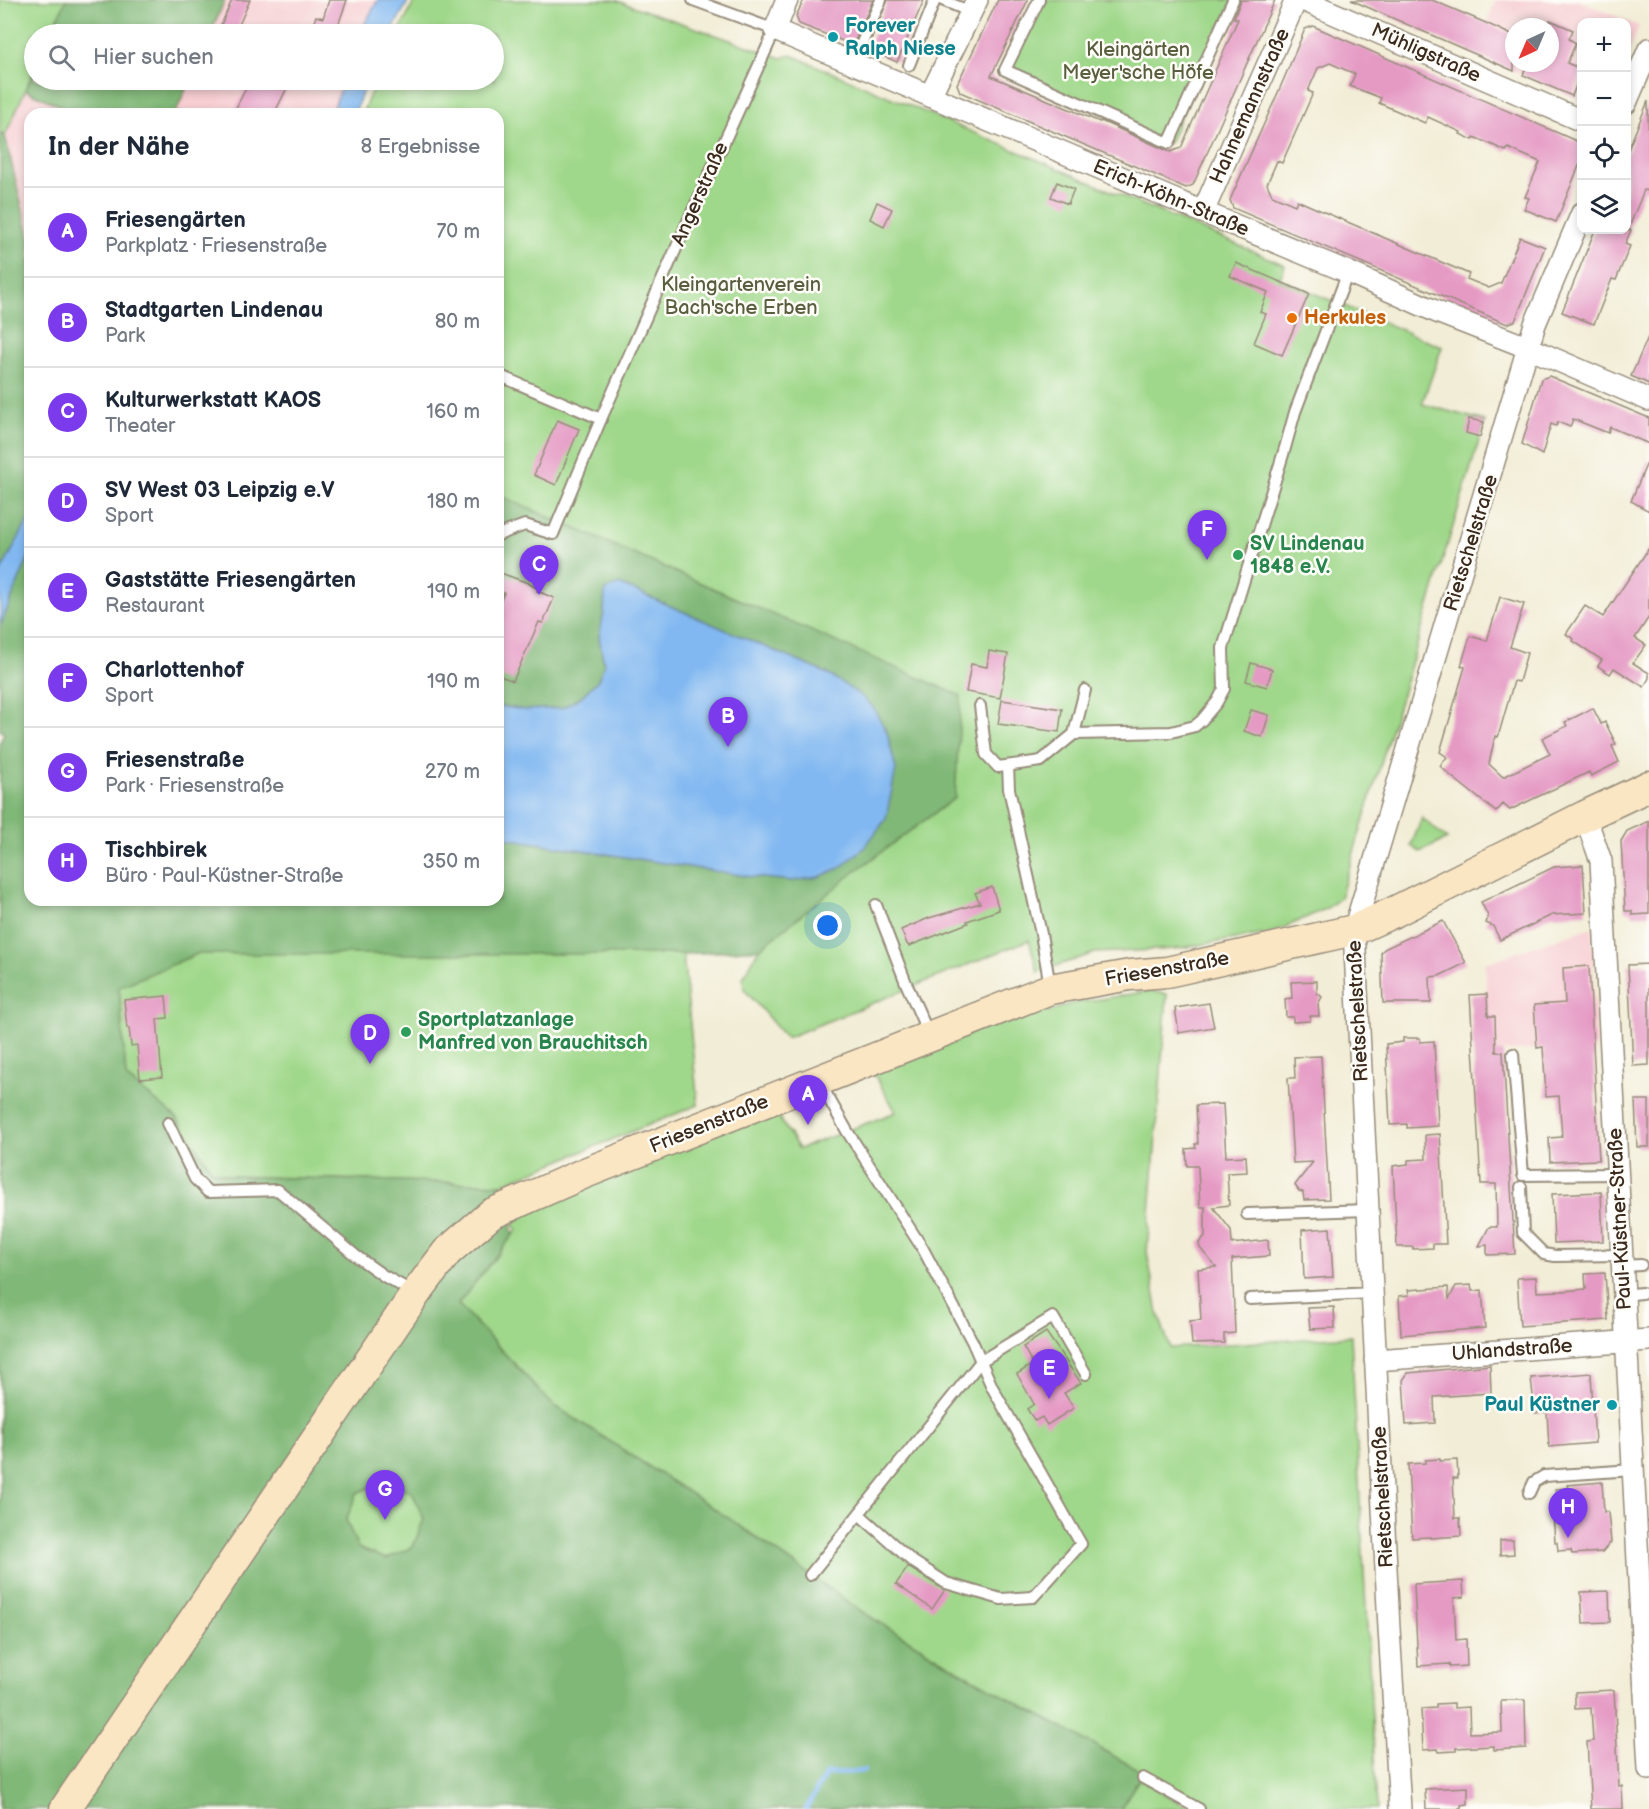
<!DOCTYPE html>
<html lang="de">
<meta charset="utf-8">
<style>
:root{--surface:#fff;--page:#f6f6f7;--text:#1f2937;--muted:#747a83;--line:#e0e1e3;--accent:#7c3aed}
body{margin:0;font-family:"Balsamiq Sans",sans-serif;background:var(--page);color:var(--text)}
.controls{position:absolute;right:18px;top:18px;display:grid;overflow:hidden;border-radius:12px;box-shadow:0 3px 9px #0003}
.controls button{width:54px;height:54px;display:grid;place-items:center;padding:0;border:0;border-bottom:2px solid var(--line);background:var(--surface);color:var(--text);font:30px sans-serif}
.compass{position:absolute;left:1505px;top:18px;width:54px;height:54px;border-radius:50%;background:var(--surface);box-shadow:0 3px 9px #0003;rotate:224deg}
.you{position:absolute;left:828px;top:926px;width:21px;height:21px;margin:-15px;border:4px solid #fff;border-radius:50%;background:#1a73e8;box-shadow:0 0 0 9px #1a73e833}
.badge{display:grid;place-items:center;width:39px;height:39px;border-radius:50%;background:var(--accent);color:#fff;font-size:20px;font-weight:700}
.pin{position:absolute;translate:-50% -50px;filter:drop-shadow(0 2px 3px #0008)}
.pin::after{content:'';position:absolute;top:32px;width:21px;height:18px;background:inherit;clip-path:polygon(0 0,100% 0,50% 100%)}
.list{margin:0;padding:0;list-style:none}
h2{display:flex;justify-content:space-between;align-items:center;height:78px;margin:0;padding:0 24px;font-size:26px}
h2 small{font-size:20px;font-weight:400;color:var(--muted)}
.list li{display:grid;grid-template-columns:39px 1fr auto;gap:18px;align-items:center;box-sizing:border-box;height:90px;padding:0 24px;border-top:2px solid var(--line)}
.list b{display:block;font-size:22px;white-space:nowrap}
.list p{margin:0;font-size:20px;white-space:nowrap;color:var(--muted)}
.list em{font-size:20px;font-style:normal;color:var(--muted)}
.icon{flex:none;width:33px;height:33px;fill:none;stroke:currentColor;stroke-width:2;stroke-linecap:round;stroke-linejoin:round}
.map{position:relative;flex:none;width:1649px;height:1809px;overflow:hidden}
.search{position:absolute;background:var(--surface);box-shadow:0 3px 9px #0003;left:24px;top:24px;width:480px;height:66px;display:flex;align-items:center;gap:15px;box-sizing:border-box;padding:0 21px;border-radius:33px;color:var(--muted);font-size:22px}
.panel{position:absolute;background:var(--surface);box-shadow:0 3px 9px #0003;left:24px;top:108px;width:480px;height:798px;border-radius:18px}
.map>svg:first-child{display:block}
.built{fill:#f7cfd3;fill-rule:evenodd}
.green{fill:#a0d88b;stroke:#6e8154;stroke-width:1.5}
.forest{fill:#80b877;stroke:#5e714a;stroke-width:1.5;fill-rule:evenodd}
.water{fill:#81b8f1;stroke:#5e7188;stroke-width:1.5}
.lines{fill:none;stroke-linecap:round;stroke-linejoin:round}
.stream{stroke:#81b8f1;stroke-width:5}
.building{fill:#e59ac4}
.lane-casing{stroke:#968c7a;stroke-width:14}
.street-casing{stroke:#968c7a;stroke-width:24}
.secondary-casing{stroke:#968c7a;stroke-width:33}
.lane{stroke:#fff;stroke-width:10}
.street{stroke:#fff;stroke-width:21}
.secondary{stroke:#fbe6c4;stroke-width:30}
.culture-dot{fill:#0f9aa8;stroke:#fdfcf7;stroke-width:2}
.food-dot{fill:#e8710a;stroke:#fdfcf7;stroke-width:2}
.leisure-dot{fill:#2e9e5b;stroke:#fdfcf7;stroke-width:2}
.labels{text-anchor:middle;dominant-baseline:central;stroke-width:5;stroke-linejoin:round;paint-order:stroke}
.culture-label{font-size:20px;font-weight:bold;fill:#0d838f;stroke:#fdfcf7;text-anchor:start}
.park-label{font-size:20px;fill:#595e3f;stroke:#fdfcf7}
.street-label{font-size:20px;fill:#3b2a1e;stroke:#fdfcf7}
.food-label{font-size:20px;font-weight:bold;fill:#c56008;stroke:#fdfcf7;text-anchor:start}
.leisure-label{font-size:20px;font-weight:bold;fill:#27864d;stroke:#fdfcf7;text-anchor:start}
</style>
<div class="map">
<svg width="1649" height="1809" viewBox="0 0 1649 1809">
<rect width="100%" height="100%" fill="#fdfcf7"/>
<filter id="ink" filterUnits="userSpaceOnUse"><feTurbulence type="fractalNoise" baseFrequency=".0167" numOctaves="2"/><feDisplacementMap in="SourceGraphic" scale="12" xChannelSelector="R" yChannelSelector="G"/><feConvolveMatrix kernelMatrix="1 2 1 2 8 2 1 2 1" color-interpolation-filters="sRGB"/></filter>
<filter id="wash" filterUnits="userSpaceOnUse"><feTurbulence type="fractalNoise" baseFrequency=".008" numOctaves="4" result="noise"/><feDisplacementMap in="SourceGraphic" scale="24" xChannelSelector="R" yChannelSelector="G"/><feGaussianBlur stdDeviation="1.35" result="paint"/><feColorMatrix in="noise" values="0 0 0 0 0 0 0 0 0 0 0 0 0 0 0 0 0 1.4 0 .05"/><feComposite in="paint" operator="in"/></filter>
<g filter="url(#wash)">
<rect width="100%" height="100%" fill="#f2edd6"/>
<g class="built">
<polygon points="225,0 378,0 359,34 210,34"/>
<path d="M1496,0H1578L1639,26L1627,57L1626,22H1582L1581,100L1473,53ZM1514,27H1550V63H1514Z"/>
<polygon points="190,80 343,80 332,114 175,114"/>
<polygon points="26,90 77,114 30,114 30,239 5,136"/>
<polygon points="1592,927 1596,1046 1496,1052 1495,1016 1488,1016 1485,963"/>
</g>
<g class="green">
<polygon points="0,0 66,0 50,34 34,34 34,70 5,136 0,134"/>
<polygon points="415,0 615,0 782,58 791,55 1285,265 1280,279 1442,347 1422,404 1485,421 1340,898 1327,908 1272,933 1174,949 1095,953 1038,972 1029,940 786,1038 744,989 743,978 759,949 683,954 698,1105 502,1184 231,1176 212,1170 177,1118 126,1078 119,986 197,954 498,900 498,114 362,114 376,80 494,80 494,34 398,34"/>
<polygon points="1039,0 1233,0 1169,143 1005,70"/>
<polygon points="1422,818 1447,839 1420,852 1411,846"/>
<polygon points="1150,991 1167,994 1147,1252 1158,1313 1170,1348 1351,1336 1377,1809 1206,1809 970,1677 864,1613 730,1519 552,1404 458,1304 517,1230 513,1225 530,1206 774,1110 799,1149 896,1112 873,1072 1036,1005 1050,1012 1069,1004"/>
<polygon points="384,1481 412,1492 424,1519 413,1547 386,1559 358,1548 346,1520 357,1493"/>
<polygon points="1139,1779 1191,1809 1120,1809"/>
</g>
<g class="forest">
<polygon points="66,0 225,0 210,34 50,34"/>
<polygon points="34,70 34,80 190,80 175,114 77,114 26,90"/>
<polygon points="0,134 5,136 30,239 30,517 0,573"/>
<path d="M498,495L961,696L955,798L857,870L759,949L682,954H197L119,987L126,1077L177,1118L212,1171L231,1176L502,1184L513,1235L458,1304L552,1404L730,1519L864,1613L970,1677L1143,1772L1120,1809H0V742L4,733L0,730V626L30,554V900H498V837L752,877L793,881L828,674L619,584L605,591L604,612L599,637L604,665L598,680L581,697L562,708L526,710L498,706ZM384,1481L412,1492L424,1519L413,1547L386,1559L358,1548L346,1520L357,1493Z"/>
</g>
<g class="water">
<polygon points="378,0 409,0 390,34 359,34"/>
<polygon points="343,80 367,80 354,114 332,114"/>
<polygon points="30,517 30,554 0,626 0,573"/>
<polygon points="619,584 828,674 860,695 872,706 887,732 896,769 886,819 864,848 840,868 819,877 793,881 752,877 498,837 498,706 526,710 562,708 581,697 598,680 604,665 599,637 604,612 605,590"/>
</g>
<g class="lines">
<polyline class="stream" points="806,1809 826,1774 864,1771"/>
</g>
<g id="blocks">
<g class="building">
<polygon points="232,0 250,0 235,34 217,34"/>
<polygon points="329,0 347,0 335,34 310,34 316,16 323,18"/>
<polygon points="804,0 873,0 853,45 799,24 796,16"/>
<polygon points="888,0 924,0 897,62 867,49"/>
<polygon points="998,0 1028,0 991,76 1100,122 1101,121 1170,152 1181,148 1238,19 1234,18 1241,0 1275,0 1193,185 1186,188 960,92 957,84"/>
<polygon points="1351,0 1432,0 1486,23 1514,36 1514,71"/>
<polygon points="1550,20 1573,30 1569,39 1576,43 1567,63 1581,69 1581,73 1572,96 1523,75 1528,63 1550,63"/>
<polygon points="1313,26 1581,143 1581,161 1556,222 1524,209 1529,198 1525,197 1540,162 1508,148 1506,151 1474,137 1473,140 1460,134 1461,132 1428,117 1425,123 1379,103 1381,98 1350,86 1355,74 1330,63 1318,68 1308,91 1313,93 1282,163 1277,161 1267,184 1272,195 1295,205 1297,200 1324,212 1469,274 1467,279 1489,288 1501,283 1520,237 1545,247 1515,321 1507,324 1233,208 1230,200 1280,88 1305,29"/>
<polygon points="250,80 291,80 274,114 233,114"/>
<polygon points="1648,101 1649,191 1644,190 1628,230 1631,230 1625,244 1630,246 1616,280 1612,279 1594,324 1562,312 1595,230 1626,230 1626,155"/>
<polygon points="1057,182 1074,189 1068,204 1051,197"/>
<polygon points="877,202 892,209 884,226 870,219"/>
<polygon points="1236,263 1309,294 1282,355 1254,343 1266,314 1260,312 1268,292 1230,276"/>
<polygon points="1649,335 1649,384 1631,376"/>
<polygon points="1549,376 1649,418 1649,444 1610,427 1608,433 1573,419 1570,427 1558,422 1556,426 1551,424 1542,455 1522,444 1541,379"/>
<polygon points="1469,419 1484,422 1480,437 1466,433"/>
<polygon points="557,420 579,429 556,485 534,475"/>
<polygon points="1649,458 1649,511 1631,501"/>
<polygon points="1649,548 1649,617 1635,638 1646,645 1633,663 1649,673 1649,678 1644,687 1614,668 1610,674 1598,666 1602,660 1573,641 1574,639 1566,634 1585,606 1603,617"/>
<polygon points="498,572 528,583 538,589 537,591 554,598 543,623 539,622 513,681 498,675 498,607 504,593 498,590"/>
<polygon points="1500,597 1524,604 1510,647 1527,653 1519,682 1514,681 1498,737 1495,736 1489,764 1503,777 1550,754 1542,738 1567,726 1565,722 1593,708 1601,724 1605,722 1616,744 1612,746 1619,762 1591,776 1589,772 1510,810 1503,804 1496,812 1451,776 1440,766 1447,757 1440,752 1465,667 1461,666 1470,636 1487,641"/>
<polygon points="989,651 1008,654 1000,698 966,692 971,664 987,667"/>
<polygon points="1251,663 1272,669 1267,687 1246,681"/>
<polygon points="1002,700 1062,709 1059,732 998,724"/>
<polygon points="1251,710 1269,715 1262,737 1244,731"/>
<polygon points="1649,821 1649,914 1632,915 1632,911 1625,911 1621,841 1627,831"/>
<polygon points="1583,865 1586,913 1552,915 1500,940 1493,926 1486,923 1488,916 1481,902 1554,867"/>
<polygon points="992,887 999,910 967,921 968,923 909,946 907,944 901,930 929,918 980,903 975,893"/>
<polygon points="1443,921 1466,963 1439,976 1430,977 1431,1003 1383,1003 1381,953 1384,949"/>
<polygon points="1649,964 1649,1065 1633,1066 1628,965"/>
<polygon points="1589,966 1599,1160 1550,1162 1549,1138 1562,1137 1559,1096 1546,1097 1543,1047 1537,1048 1534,1005 1565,1003 1563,968"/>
<polygon points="1317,981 1317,993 1322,997 1318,1004 1319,1016 1310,1016 1310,1021 1293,1022 1293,1017 1286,1017 1285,999 1292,998 1291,982"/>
<polygon points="1487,994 1488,1016 1495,1016 1496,1052 1503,1052 1515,1254 1487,1255 1487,1245 1479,1246 1489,1227 1497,1227 1496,1184 1481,1184 1470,995"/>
<polygon points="166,996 168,1018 157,1019 162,1077 140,1079 137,1045 131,1046 129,1028 127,1028 124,1000"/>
<polygon points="1209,1003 1214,1027 1179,1033 1175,1008"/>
<polygon points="1403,1038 1420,1038 1420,1042 1434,1041 1438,1126 1407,1128 1407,1124 1390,1125 1386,1044 1403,1042"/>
<polygon points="1321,1056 1329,1199 1304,1200 1303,1192 1299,1191 1295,1185 1313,1162 1293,1163 1288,1078 1295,1078 1294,1057"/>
<polygon points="1635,1100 1649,1100 1649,1147 1637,1147"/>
<polygon points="1223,1104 1226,1157 1246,1156 1247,1172 1227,1173 1229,1205 1213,1207 1231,1230 1232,1244 1268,1240 1269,1256 1232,1259 1235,1333 1224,1334 1224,1343 1192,1344 1190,1321 1201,1320 1198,1269 1216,1267 1200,1248 1199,1243 1205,1236 1205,1207 1200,1207 1198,1168 1197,1166 1187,1166 1186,1149 1196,1148 1195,1144 1198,1144 1196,1105"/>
<polygon points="1440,1134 1446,1244 1433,1244 1433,1248 1413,1249 1413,1247 1397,1247 1393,1166 1408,1164 1408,1160 1426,1159 1425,1135"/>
<polygon points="1601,1192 1603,1241 1554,1243 1552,1194"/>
<polygon points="1330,1228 1333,1277 1304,1279 1302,1230"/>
<polygon points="1605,1273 1608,1320 1520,1326 1517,1278 1536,1277 1537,1292 1562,1291 1586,1289 1585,1274"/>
<polygon points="1471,1285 1472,1291 1482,1290 1485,1328 1401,1335 1399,1296 1409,1295 1408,1290 1448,1287 1449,1299 1456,1286"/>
<polygon points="1334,1307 1335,1328 1310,1329 1308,1308"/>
<polygon points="1046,1332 1081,1383 1064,1393 1074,1408 1047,1425 1042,1417 1035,1421 1027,1409 1034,1404 1017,1374 1033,1364 1023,1347"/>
<polygon points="1490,1365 1491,1393 1434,1397 1435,1423 1406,1425 1403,1380 1408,1373"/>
<polygon points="1591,1373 1595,1443 1549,1447 1547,1412 1535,1413 1531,1378"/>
<polygon points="1440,1459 1440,1461 1457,1460 1458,1478 1453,1478 1455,1518 1460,1518 1461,1536 1430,1538 1430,1537 1412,1538 1408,1464 1425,1463 1425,1460"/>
<polygon points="1602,1482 1604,1512 1608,1512 1611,1542 1602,1552 1572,1554 1571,1550 1558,1551 1557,1542 1555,1542 1552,1499 1556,1498 1555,1489 1568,1488 1567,1485"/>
<polygon points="1513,1540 1514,1554 1500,1555 1500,1541"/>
<polygon points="908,1567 945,1590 932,1609 896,1584"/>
<polygon points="1463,1581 1464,1597 1454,1598 1456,1640 1466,1639 1467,1666 1450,1667 1449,1664 1418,1666 1414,1584"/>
<polygon points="1609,1591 1610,1622 1583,1623 1581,1592"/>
<polygon points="1614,1690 1619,1786 1622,1786 1623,1809 1591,1809 1587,1742 1593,1741 1591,1708 1575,1709 1575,1692"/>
<polygon points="1501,1700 1525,1700 1526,1748 1494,1750 1494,1746 1456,1748 1456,1751 1439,1752 1438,1749 1423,1750 1421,1709 1436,1708 1436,1704 1454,1703 1454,1708 1469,1707 1470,1733 1502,1732"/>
<polygon points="1468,1787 1468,1804 1461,1805 1461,1809 1426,1809 1425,1789"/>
</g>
</g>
</g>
<g filter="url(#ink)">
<use href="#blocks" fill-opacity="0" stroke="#968c7a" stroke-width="1.5"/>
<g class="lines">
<g class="lane-casing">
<g id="lane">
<polyline points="942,0 971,12"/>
<polyline points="1039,0 1005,70 1169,143 1233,0"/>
<polyline points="853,63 881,0"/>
<polyline points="909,65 935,0"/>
<polyline points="498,375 601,419"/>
<polyline points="498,535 525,525 553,534 601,419 689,219 775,30 693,0"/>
<polyline points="980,706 986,754 998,767 1041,761 1074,734 1085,690"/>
<polyline points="1074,734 1171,732 1195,726 1202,720 1217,702 1224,689 1223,648 1285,448 1295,412 1348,272"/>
<polyline points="1008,766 1009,789 1041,934 1050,986"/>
<polyline points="876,905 906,983 929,1035"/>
<polyline points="1513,1054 1523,1175 1618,1174"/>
<polyline points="820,1083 847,1131 923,1249 973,1343 992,1387 1081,1544 1033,1597 1001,1599 946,1583 912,1561 860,1515"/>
<polyline points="168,1123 195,1179 208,1192 278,1190 356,1256 384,1276 413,1292"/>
<polyline points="1521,1187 1523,1233 1544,1254 1555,1256 1621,1255"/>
<polyline points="1247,1214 1368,1210"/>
<polyline points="1622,1266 1641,1265"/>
<polyline points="1623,1295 1642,1293"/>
<polyline points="1250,1299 1373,1293"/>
<polyline points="1529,1493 1534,1482 1544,1476 1633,1470"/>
<polyline points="810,1575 981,1361 1053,1317 1086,1374"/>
<polyline points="1143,1778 1199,1809"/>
</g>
</g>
<g class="street-casing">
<g id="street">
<polyline points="787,0 775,30 1203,212 1348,272 1437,312 1529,348 1649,400"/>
<polyline points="1303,0 1582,121"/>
<polyline points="930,96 977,0"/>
<polyline points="1626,103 1649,49"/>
<polyline points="1203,212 1296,0"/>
<polyline points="1585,816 1601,861 1649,1769"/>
<polyline points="1375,1360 1649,1340"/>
<polyline points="1400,1809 1389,1628 1354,930 1535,324 1582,213"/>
</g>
</g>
<g class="secondary-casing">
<polyline id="secondary" points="65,1809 416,1293 447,1252 491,1214 585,1173 1050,989 1130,975 1167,972 1354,930 1394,912 1585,816 1649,786"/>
</g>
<use href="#lane" class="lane"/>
<use href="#street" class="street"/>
<use href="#secondary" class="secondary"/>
</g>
</g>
<g class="culture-dot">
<circle cx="833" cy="37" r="6"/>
<circle cx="1612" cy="1405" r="6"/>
</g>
<circle class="food-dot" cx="1292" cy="318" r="6"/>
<g class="leisure-dot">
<circle cx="1238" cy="555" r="6"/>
<circle cx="406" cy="1032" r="6"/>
</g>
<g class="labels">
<g class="culture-label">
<text x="845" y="26">Forever<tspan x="845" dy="23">Ralph Niese</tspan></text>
<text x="1600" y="1405" text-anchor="end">Paul Küstner</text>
</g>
<g class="park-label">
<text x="1138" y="50">Kleingärten<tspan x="1138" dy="23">Meyer'sche Höfe</tspan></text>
<text x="741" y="285">Kleingartenverein<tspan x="741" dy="23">Bach'sche Erben</tspan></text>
</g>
<g class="street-label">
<text transform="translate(1426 53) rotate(24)">Mühligstraße</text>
<text transform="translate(1250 106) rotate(-66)">Hahnemannstraße</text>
<text transform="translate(700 194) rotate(-66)">Angerstraße</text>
<text transform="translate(1171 198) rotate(23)">Erich-Köhn-Straße</text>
<text transform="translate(1471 543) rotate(-73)">Rietschelstraße</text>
<text transform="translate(1167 969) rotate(-10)">Friesenstraße</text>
<text transform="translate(1358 1011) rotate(-93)">Rietschelstraße</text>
<text transform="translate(709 1124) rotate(-22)">Friesenstraße</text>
<text transform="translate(1620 1219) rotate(-93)">Paul-Küstner-Straße</text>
<text transform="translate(1512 1350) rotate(-4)">Uhlandstraße</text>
<text transform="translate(1383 1497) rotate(-93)">Rietschelstraße</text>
</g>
<g class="food-label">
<text x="1304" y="318">Herkules</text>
</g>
<g class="leisure-label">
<text x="1250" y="544">SV Lindenau<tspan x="1250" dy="23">1848 e.V.</tspan></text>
<text x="418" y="1020">Sportplatzanlage<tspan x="418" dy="23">Manfred von Brauchitsch</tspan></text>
</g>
</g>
</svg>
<div class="controls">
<button>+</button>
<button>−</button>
<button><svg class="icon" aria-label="locate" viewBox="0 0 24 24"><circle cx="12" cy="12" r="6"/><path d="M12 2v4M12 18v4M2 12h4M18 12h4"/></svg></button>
<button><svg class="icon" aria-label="layers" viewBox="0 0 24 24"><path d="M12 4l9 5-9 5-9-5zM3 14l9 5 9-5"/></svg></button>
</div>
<svg class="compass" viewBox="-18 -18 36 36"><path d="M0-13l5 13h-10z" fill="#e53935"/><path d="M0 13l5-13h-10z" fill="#747a83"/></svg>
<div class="you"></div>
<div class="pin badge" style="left:808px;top:1125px">A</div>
<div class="pin badge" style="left:728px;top:747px">B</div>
<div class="pin badge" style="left:539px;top:595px">C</div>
<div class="pin badge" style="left:370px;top:1064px">D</div>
<div class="pin badge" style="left:1049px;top:1399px">E</div>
<div class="pin badge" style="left:1207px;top:560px">F</div>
<div class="pin badge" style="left:385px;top:1520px">G</div>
<div class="pin badge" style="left:1568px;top:1538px">H</div>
<div class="search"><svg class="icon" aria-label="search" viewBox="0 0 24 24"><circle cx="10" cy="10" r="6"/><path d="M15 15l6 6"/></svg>Hier suchen</div>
<section class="panel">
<h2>In der Nähe<small>8 Ergebnisse</small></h2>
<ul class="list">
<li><span class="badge">A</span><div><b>Friesengärten</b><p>Parkplatz · Friesenstraße</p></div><em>70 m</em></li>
<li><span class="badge">B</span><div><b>Stadtgarten Lindenau</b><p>Park</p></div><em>80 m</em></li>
<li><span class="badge">C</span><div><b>Kulturwerkstatt KAOS</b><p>Theater</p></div><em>160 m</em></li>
<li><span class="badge">D</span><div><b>SV West 03 Leipzig e.V</b><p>Sport</p></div><em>180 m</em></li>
<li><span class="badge">E</span><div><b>Gaststätte Friesengärten</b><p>Restaurant</p></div><em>190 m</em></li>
<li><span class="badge">F</span><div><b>Charlottenhof</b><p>Sport</p></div><em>190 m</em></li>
<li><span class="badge">G</span><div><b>Friesenstraße</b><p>Park · Friesenstraße</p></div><em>270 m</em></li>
<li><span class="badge">H</span><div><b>Tischbirek</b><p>Büro · Paul-Küstner-Straße</p></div><em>350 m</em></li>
</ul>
</section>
</div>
